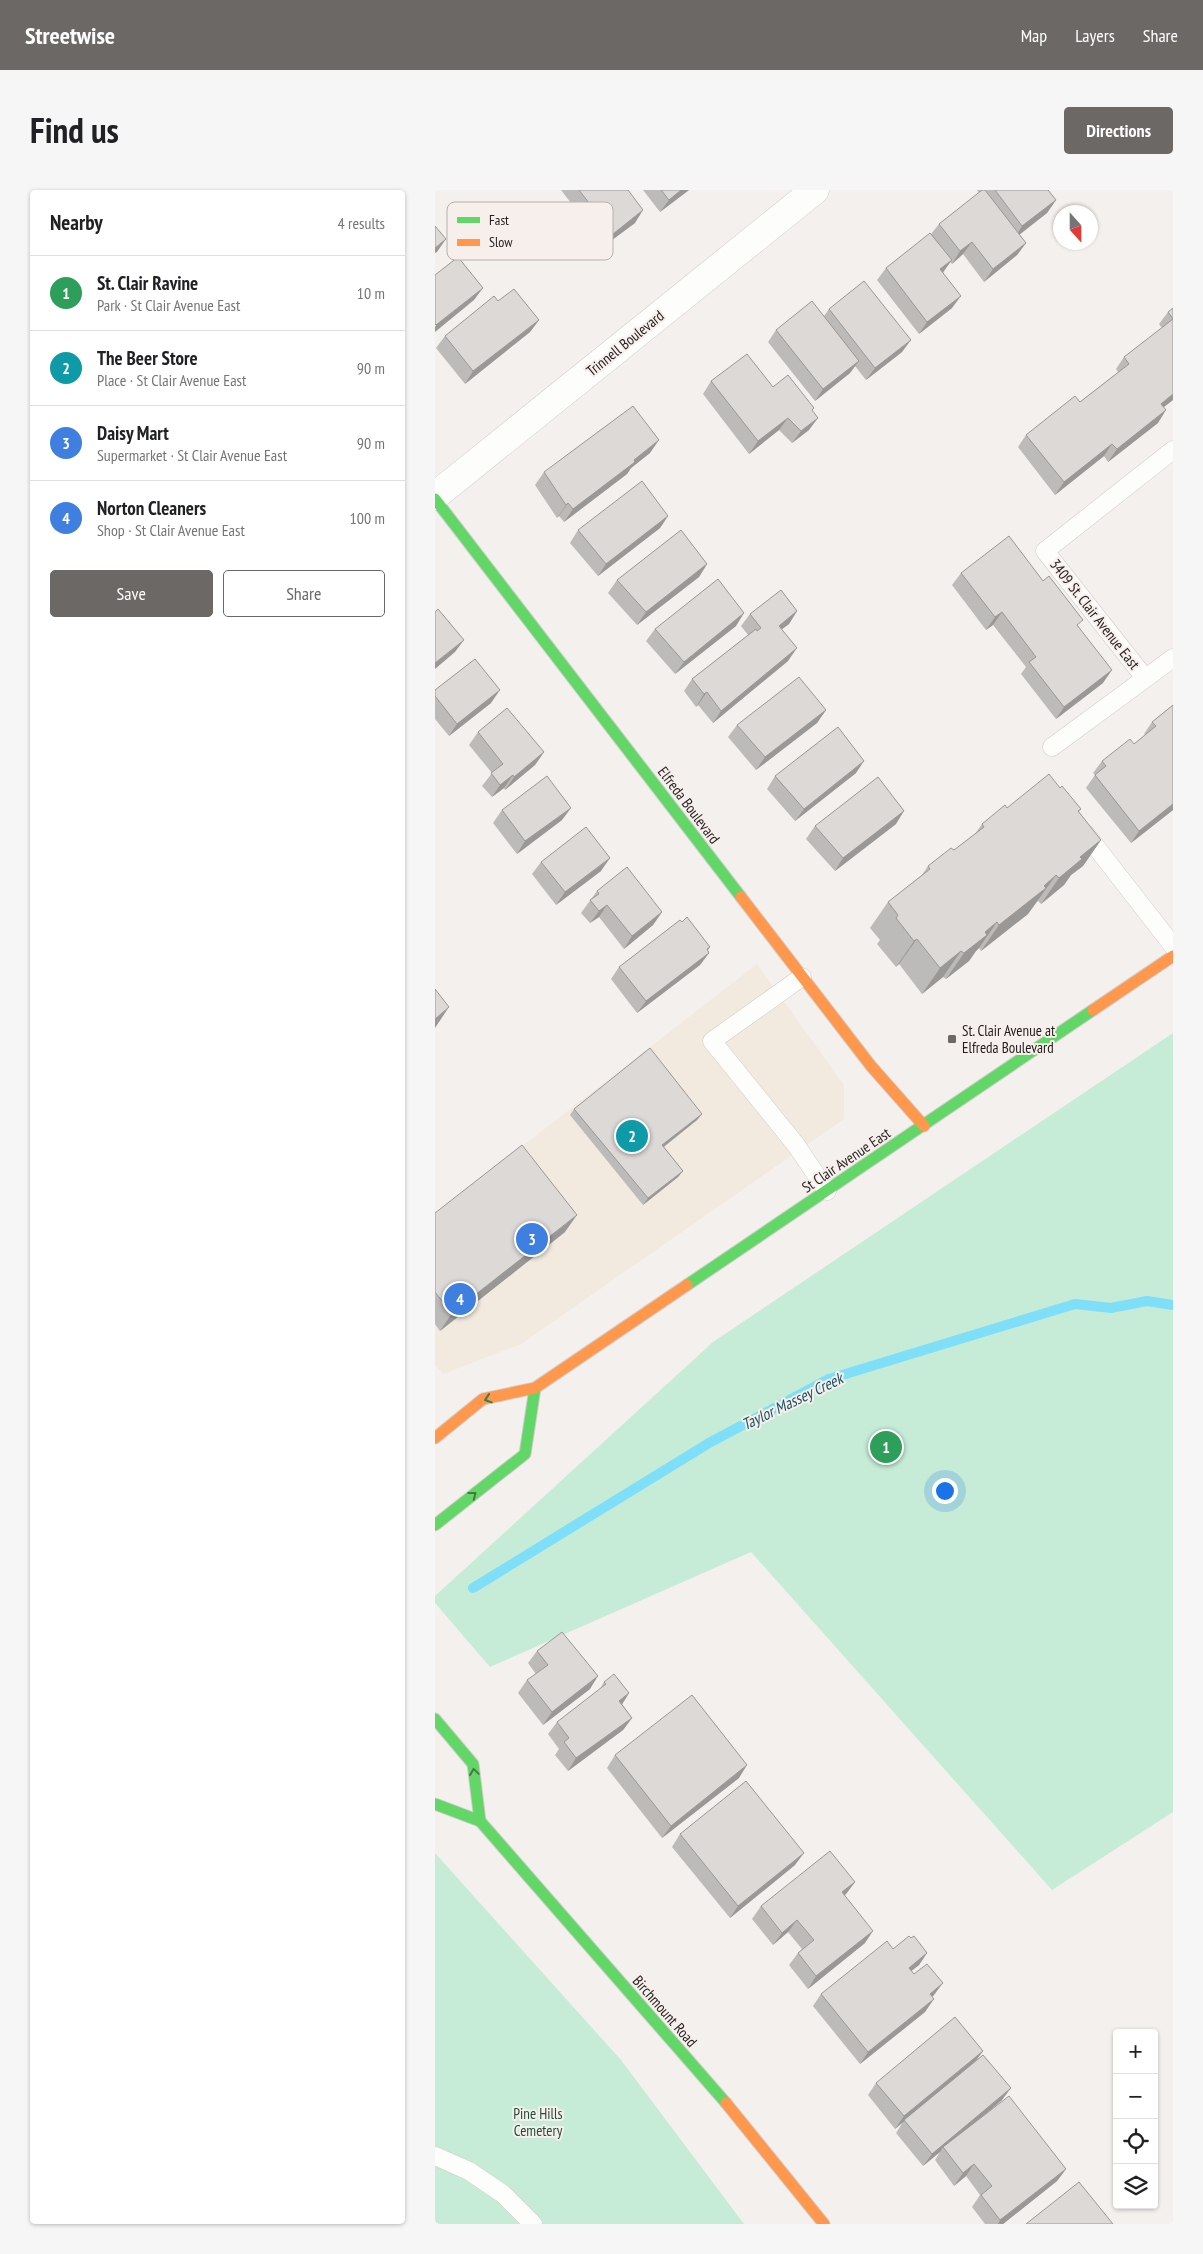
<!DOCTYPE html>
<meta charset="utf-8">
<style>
:root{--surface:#fff;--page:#f6f6f6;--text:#202124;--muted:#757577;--line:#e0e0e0;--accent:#6b6866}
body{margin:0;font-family:"PT Sans Narrow",sans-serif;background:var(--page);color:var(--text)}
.controls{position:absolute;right:15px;bottom:15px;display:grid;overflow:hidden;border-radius:5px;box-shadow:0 1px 4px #0004}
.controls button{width:45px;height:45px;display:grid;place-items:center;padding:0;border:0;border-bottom:1px solid var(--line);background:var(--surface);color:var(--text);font:25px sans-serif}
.compass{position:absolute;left:618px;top:15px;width:45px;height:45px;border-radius:50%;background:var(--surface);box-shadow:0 1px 4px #0004;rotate:159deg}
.you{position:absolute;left:509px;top:1300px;width:18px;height:18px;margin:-12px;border:4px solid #fff;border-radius:50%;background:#1a73e8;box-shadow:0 0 0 8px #1a73e833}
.badge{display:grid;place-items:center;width:32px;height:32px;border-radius:50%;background:var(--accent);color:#fff;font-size:16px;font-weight:700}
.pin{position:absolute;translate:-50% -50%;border:2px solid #fff;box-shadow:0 1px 5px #0006}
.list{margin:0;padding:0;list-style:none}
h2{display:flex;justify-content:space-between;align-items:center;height:65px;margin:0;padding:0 20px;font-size:21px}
h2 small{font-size:16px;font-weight:400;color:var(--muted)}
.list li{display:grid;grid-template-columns:32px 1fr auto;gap:15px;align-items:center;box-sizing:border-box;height:75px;padding:0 20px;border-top:1px solid var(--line)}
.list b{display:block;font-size:19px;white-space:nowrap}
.list p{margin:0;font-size:16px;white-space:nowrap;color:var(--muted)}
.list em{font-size:16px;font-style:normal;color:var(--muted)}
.actions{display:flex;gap:10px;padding:15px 20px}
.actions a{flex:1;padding:11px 0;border:1px solid var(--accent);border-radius:5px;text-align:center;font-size:18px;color:var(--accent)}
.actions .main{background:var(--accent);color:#fff}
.icon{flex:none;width:28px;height:28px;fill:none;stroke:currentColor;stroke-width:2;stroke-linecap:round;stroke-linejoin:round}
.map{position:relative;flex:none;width:738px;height:2034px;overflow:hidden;border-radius:5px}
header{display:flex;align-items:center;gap:30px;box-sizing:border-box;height:70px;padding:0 25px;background:var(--accent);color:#fff}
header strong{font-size:24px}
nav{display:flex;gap:28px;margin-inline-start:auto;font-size:18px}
.intro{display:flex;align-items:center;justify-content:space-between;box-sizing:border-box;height:120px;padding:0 30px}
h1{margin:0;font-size:35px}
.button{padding:12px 22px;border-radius:5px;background:var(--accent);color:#fff;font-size:18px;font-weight:700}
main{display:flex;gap:30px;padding:0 30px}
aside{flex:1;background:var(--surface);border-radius:5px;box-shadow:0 1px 4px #0004}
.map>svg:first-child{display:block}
.commercial{fill:#f2eade}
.green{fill:#c6ecd7}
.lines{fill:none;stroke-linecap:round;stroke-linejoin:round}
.stream{stroke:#7fdef8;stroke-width:10}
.lane-casing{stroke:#d0cdcb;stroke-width:19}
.street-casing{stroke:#d0cdcb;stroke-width:29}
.fast-casing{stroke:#d0cdcb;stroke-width:13}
.slow-casing{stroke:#d0cdcb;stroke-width:13}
.lane{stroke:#fdfdfc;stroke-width:18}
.street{stroke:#fdfdfc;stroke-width:28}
.fast{stroke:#63d668;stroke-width:11}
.slow{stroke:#ff974d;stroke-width:11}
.wall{fill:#bdbbb9}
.shaded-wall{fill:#9a9896}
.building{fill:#dcd9d7;stroke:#9a9896}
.oneway{stroke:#427a42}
.poi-dot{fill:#6b6866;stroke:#f7efeb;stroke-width:2}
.labels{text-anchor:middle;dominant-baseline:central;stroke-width:4;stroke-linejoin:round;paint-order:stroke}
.street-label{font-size:15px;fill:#211e1d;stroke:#f7efeb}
.poi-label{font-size:15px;fill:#211e1d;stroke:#f7efeb;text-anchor:start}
.park-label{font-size:15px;fill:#20503b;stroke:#f7efeb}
.water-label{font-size:16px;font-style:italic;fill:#1b5463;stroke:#f7efeb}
.key{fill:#f7efeb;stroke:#b7b0ad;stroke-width:1}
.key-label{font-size:14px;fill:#211e1d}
</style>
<header>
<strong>Streetwise</strong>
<nav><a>Map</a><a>Layers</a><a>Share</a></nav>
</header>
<div class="intro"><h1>Find us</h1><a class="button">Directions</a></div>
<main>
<aside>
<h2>Nearby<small>4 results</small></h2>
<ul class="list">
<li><span class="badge" style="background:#2e9e5b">1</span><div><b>St. Clair Ravine</b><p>Park · St Clair Avenue East</p></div><em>10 m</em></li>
<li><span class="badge" style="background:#0f9aa8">2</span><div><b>The Beer Store</b><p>Place · St Clair Avenue East</p></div><em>90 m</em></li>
<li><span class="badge" style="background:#3f7fe0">3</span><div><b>Daisy Mart</b><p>Supermarket · St Clair Avenue East</p></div><em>90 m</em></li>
<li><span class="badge" style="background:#3f7fe0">4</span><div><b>Norton Cleaners</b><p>Shop · St Clair Avenue East</p></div><em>100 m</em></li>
</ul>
<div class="actions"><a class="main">Save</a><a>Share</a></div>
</aside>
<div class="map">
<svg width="738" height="2034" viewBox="0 0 738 2034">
<rect width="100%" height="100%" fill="#f4f0ee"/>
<polygon class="commercial" points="322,774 409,895 409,929 86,1154 8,1184 0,1175 0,1024"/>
<g class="green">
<polygon points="738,843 738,1622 617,1700 316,1362 55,1477 0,1413 0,1406 278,1152"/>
<polygon points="0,1663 186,1870 309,2034 0,2034"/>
</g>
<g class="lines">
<polyline class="stream" points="38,1398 274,1253 394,1189 640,1114 676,1118 712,1111 738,1115"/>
<g class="lane-casing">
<g id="lane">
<polyline points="710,488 610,361 738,260"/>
<polyline points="617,557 738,468"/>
<polyline points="651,644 738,756"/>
<polyline points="367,787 277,851 361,955 392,1001"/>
<polyline points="0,1966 34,1981 68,2004 98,2034"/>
</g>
</g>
<g class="street-casing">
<polyline id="street" points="0,306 380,0"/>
</g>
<g class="fast-casing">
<g id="fast">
<polyline points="0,309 306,707"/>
<polyline points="252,1095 658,820"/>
<polyline points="0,1335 90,1264 100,1198"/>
<polyline points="0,1529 38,1574 45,1631"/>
<polyline points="0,1614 45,1631 291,1913"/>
</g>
</g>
<g class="slow-casing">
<g id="slow">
<polyline points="306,707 436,876 489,936"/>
<polyline points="658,820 738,766"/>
<polyline points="0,1248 48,1209 100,1198 252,1095"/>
<polyline points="291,1913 389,2034"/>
</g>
</g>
<use href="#lane" class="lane"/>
<use href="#street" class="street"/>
<use href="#fast" class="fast"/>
<use href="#slow" class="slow"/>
</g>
<g class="wall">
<polygon points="126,0 193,0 200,33 169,56"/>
<polygon points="208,0 254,0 225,22"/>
<polygon points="542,0 613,0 621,10 612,23 584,44 591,53 582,65 549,92 528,64 517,74 515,72 508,83 517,118 484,144 442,90 451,78 496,44 504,34 544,3"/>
<polygon points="63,111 104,130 95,142 30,194 1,158 10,146"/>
<polygon points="738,118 738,210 729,217 723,233 673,272 669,266 620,305 583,257 591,245 645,212 683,182 681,179 689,167 727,138 724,134 733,122"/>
<polygon points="394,119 467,162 431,190 420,176 415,183 380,211 333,152 341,140 389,126"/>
<polygon points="276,191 338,197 379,218 377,220 374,240 357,253 344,240 314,264 268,204"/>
<polygon points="215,263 196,278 192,284 129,332 124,326 122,328 100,295 109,282"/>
<polygon points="233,326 225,338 163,386 135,353 143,340"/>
<polygon points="272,374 264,387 202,435 173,403 182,390"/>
<polygon points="526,383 644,437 668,493 621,529 586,484 591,477 558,435 551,440 517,395"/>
<polygon points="362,421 354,434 347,439 353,471 278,533 263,515 261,517 249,501 257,489 313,445 306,436 315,424"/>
<polygon points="301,436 240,484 211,451 220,439"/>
<polygon points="0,500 56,513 14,546 0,529"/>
<polygon points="738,515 738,620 696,653 651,598 660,585 658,583 667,571 699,554 710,545 709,544 717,532"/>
<polygon points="391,520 382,533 321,580 293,547 302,535"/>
<polygon points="43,542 109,562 100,575 70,600 69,598 57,607 47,596 57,583 34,555"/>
<polygon points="421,583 360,631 332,599 340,586"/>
<polygon points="625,598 646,619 644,622 666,650 648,676 636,685 629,695 606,714 603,711 601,713 593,724 546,761 544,758 541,761 534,771 511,789 508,787 487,804 464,774 461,777 442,754 445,750 435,738 453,712 487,685 493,676 519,660 540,644 547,634 572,618"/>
<polygon points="67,620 127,630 82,664 58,633"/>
<polygon points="461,634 400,681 371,649 380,636"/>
<polygon points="106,672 166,681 121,715 97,684"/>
<polygon points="162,701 227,722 218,735 189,759 164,727 155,733 146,723"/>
<polygon points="275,757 272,760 274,763 265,775 202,823 176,789 184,777"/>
<polygon points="139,919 267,924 262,930 229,957 248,981 243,987 208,1015 135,925"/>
<polygon points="0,1023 130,1042 5,1141 0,1134"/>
<polygon points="102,1461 155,1499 108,1535 83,1503 92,1490 101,1484 93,1473"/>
<polygon points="169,1492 194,1503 187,1514 197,1528 188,1540 133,1581 120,1565 124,1559 113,1544 122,1532 165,1499"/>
<polygon points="180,1565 304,1588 227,1648 172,1578"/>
<polygon points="245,1644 360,1675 295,1728 237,1657"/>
<polygon points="420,1692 410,1705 430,1753 373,1799 354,1775 363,1763 367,1759 353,1742 338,1755 317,1729 326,1716"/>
<polygon points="476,1748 492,1763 484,1775 476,1781 499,1805 497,1807 490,1822 425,1874 378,1816 386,1804"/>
<polygon points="548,1861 540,1872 567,1910 548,1927 631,1979 622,1991 568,2034 550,2034 537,2017 545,2005 531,1986 519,1996 500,1970 505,1962 488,1976 461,1943 468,1932 460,1939 433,1905 441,1893"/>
</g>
<g class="shaded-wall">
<polygon points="246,0 254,0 225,22 234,10"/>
<polygon points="621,10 612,23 579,49 587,36"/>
<polygon points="208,20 200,33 169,56 178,44"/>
<polygon points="11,49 2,62 0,63 0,58"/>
<polygon points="537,52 528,64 517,74 525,61"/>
<polygon points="591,53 582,65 549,92 558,79"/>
<polygon points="517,70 508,82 496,92 505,79"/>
<polygon points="48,98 39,110 0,142 0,137 1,135"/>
<polygon points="526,106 517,118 484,144 492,132"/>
<polygon points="104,130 95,142 30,194 38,181"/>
<polygon points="476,150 467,162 431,190 440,178"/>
<polygon points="424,171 415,183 380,211 388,199"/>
<polygon points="738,204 738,210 717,226 726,214"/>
<polygon points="731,220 723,233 673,272 682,259"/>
<polygon points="353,228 344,240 314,264 323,251"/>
<polygon points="383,228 374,240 357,253 366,241"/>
<polygon points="224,250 215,263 196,278 192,284 129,332 138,319"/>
<polygon points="677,254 669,266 620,305 629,292"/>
<polygon points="133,313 124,326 122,328 131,315"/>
<polygon points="233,326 225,338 163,386 171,374"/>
<polygon points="272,374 264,387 202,435 211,422"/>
<polygon points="362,421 354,434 335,448 344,436"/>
<polygon points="567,422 558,435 551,440 560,427"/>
<polygon points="309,423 301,436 240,484 249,472"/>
<polygon points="29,450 20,462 0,479 0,473"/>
<polygon points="362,458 353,471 278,533 286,521"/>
<polygon points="677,480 668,493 621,529 629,517"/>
<polygon points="65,500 56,513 14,546 22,534"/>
<polygon points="272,502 263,515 261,517 269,504"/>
<polygon points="391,520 382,533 321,580 330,567"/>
<polygon points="109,562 100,575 70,600 79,587"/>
<polygon points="429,571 421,583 360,631 369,619"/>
<polygon points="78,585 69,598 57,607 65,595"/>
<polygon points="738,614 738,620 696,653 704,641"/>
<polygon points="136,618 127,630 82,664 90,651"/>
<polygon points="469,621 461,634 400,681 408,668"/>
<polygon points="666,650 648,676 636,685 629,695 606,714 624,688 645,667"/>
<polygon points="175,668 166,681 121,715 130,702"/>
<polygon points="621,685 593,724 546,761 564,735"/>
<polygon points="172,715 164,727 155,733 164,721"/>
<polygon points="227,722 218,735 189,759 197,746"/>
<polygon points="562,732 544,758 541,761 534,771 511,789 529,763 550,742"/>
<polygon points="482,749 464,774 461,777 479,751"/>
<polygon points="275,757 268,767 274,763 265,775 202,823 211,811"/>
<polygon points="526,761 508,787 487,804 505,778"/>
<polygon points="14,817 0,838 0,829"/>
<polygon points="267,924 262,930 223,961 227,955"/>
<polygon points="248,981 243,987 208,1015 213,1008"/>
<polygon points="142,1025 130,1042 5,1141 17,1123"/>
<polygon points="163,1486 155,1499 108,1535 117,1522"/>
<polygon points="194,1503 186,1516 184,1511"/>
<polygon points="197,1528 188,1540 133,1581 141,1568"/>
<polygon points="312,1575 304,1588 227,1648 236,1636"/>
<polygon points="369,1663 360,1675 295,1728 303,1716"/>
<polygon points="420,1692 411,1704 399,1714 407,1702"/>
<polygon points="362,1730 353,1742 338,1755 347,1743"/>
<polygon points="438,1741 430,1753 373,1799 381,1786"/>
<polygon points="492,1763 484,1775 465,1790 474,1778"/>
<polygon points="508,1793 499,1805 486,1816 495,1804"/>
<polygon points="499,1809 490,1822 425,1874 433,1862"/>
<polygon points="548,1861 539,1873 460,1939 469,1926"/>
<polygon points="576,1898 567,1910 509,1959 508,1957 505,1962 488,1976 497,1964"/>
<polygon points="539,1974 531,1986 519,1996 528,1983"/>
<polygon points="631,1979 622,1991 568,2034 563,2034 565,2030"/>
</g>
<g class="building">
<polygon points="144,0 193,0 208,20 178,44"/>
<polygon points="226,0 246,0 234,10"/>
<polygon points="547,0 550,0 591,53 558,79 537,52 525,61 504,34"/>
<polygon points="560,0 613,0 621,10 587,36"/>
<polygon points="0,36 11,49 0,58"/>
<polygon points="495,43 517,70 505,79 526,106 492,132 451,78"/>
<polygon points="23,67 48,98 1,135 0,134 0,85"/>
<polygon points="429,91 476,150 440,178 394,119"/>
<polygon points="79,99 104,130 38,181 10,146 59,106 63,111"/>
<polygon points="377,111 424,171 388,199 341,140"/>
<polygon points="738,118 738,204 726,214 731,220 682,259 677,254 629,292 591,245 640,206 645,212 694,174 689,167 738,129 733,122"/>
<polygon points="312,164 338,197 353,185 379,218 377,220 383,228 366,241 353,228 323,251 276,191"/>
<polygon points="198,216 224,250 199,270 200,272 138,319 133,313 131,315 109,282"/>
<polygon points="207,291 233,326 171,374 143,340"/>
<polygon points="246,340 272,374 211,422 182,390"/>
<polygon points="574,346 608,391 614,386 648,430 642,435 677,480 629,517 594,472 601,467 567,422 560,427 526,383"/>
<polygon points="283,389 309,423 249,472 220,439"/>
<polygon points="346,400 362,421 344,436 362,458 286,521 272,502 269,504 257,489 321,439 322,441 326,438 315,424"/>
<polygon points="3,419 29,450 0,473 0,422"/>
<polygon points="40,469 65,500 22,534 0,506 0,500"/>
<polygon points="364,487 391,520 330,567 302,535"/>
<polygon points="738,515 738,614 704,641 660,585 671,576 667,571 695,549 699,554 721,536 717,532"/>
<polygon points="72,518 109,562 79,587 78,585 65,595 56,583 68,574 43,542"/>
<polygon points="403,537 429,571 369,619 340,586"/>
<polygon points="614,584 625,598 627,596 646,619 643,621 666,650 645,667 647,669 624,688 621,685 609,696 611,698 564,735 562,732 550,742 552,745 529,763 526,761 505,778 482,749 479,751 461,728 463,725 453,712 495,679 493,676 516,658 519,660 549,637 547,634 570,615 572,618"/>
<polygon points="112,586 136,618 90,651 67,620"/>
<polygon points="443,587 469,621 408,668 380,636"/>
<polygon points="151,637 175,668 130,702 106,672"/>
<polygon points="192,677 227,722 197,746 172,715 164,721 155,710 164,704 162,701"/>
<polygon points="252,727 275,757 272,759 274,763 211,811 184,777 245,730 247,732"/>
<polygon points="0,799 14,817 0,829"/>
<polygon points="215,858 267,924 227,955 248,981 213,1008 139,919"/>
<polygon points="87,955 142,1025 17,1123 0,1102 0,1023"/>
<polygon points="127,1442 163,1486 117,1522 92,1490 113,1475 102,1461"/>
<polygon points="179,1484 194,1503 184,1511 197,1528 141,1568 129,1552 134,1548 122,1532 171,1494 169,1492"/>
<polygon points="257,1505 312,1575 236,1636 180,1565"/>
<polygon points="311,1591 369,1663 303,1716 245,1644"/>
<polygon points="395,1661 420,1692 407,1702 438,1741 381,1786 363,1763 379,1750 362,1730 347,1743 326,1716"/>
<polygon points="474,1746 476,1748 479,1746 492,1763 474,1778 479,1784 492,1774 508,1793 495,1804 499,1809 433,1862 386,1804 452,1751 458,1759"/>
<polygon points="520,1827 548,1861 469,1926 441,1893"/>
<polygon points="548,1865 576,1898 497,1964 469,1930"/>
<polygon points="574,1906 631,1979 565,2030 546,2005 557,1996 539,1974 528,1983 508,1957"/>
<polygon points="644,1992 678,2034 591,2034"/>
</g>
<defs><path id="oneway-chevron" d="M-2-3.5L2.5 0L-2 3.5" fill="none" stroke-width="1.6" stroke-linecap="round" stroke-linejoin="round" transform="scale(1.25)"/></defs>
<g class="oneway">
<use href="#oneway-chevron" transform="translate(53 1209) rotate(162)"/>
<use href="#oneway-chevron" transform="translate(38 1305) rotate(-38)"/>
<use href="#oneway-chevron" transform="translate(39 1582) rotate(-98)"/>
</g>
<rect class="poi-dot" x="512" y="844" width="10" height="10" rx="2.5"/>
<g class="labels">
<g class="street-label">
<text transform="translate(190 153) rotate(-39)">Trinnell Boulevard</text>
<text transform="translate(660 424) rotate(52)">3409 St. Clair Avenue East</text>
<text transform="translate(254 615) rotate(53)">Elfreda Boulevard</text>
<text transform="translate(411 970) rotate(-34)">St Clair Avenue East</text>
<text transform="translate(230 1821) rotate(49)">Birchmount Road</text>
</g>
<g class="poi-label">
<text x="527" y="840">St. Clair Avenue at<tspan x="527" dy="17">Elfreda Boulevard</tspan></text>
</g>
<g class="park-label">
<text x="103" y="1923">Pine Hills<tspan x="103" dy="17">Cemetery</tspan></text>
</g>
<g class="water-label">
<text transform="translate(357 1211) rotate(-26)">Taylor Massey Creek</text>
</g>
</g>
<rect x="12" y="12" width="166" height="58" rx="8" class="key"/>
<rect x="22" y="27" width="23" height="6" fill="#63d668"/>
<rect x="22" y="49" width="23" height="7" fill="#ff974d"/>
<g class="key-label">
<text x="54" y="35">Fast</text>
<text x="54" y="57">Slow</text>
</g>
</svg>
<div class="controls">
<button>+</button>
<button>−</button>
<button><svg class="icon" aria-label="locate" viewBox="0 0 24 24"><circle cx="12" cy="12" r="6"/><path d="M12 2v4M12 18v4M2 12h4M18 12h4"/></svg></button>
<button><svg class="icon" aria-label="layers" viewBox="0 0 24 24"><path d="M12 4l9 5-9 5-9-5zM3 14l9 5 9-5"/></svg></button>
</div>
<svg class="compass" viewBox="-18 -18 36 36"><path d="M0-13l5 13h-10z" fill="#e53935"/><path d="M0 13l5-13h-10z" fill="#757577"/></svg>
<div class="you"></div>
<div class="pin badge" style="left:451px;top:1257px;background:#2e9e5b">1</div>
<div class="pin badge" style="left:197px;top:946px;background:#0f9aa8">2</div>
<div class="pin badge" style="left:97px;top:1049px;background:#3f7fe0">3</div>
<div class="pin badge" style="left:25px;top:1109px;background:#3f7fe0">4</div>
</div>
</main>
